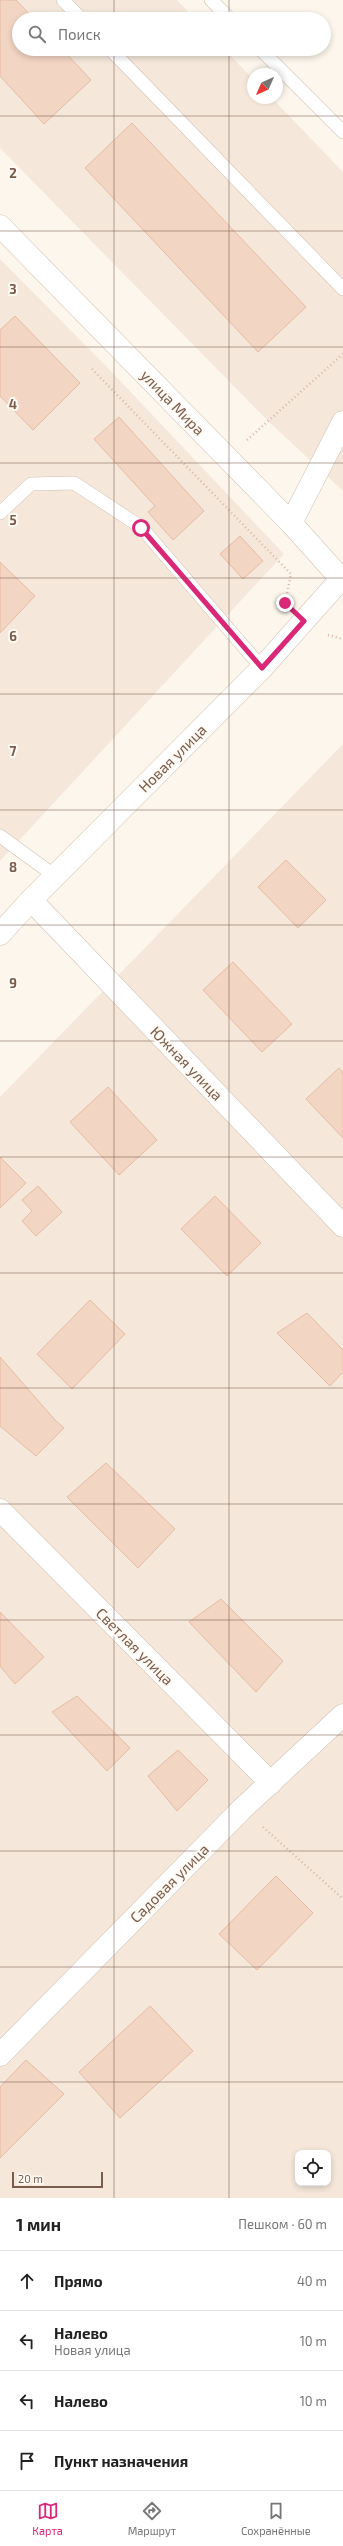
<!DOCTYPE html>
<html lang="ru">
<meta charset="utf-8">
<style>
:root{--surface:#fff;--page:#f6f6f6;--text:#222;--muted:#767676;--line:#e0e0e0;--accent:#db2777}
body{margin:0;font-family:"Exo 2",sans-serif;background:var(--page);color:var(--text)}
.controls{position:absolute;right:12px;bottom:12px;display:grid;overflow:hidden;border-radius:8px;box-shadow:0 2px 6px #0003}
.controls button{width:36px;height:36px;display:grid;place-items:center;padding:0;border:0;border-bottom:1px solid var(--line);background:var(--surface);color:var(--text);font:20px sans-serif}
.compass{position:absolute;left:247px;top:68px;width:36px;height:36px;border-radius:50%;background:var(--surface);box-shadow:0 2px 6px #0003;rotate:225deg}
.scale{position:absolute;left:12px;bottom:10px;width:91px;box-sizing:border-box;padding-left:4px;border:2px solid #7a5c4d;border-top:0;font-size:11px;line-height:14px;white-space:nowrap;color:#7a5c4d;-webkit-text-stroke:3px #fffaf3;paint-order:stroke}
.stop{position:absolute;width:12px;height:12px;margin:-9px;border:3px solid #db2777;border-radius:50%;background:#fff}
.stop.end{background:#db2777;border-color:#fff;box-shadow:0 1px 4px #0008}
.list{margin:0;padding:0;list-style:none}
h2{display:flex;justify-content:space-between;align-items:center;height:52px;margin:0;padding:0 16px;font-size:17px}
h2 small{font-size:13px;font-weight:400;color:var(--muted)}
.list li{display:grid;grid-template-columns:26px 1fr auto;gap:12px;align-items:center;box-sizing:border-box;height:60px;padding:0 16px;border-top:1px solid var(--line)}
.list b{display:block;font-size:15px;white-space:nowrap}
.list p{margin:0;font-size:13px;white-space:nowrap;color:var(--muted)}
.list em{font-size:13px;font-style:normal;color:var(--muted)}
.icon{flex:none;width:22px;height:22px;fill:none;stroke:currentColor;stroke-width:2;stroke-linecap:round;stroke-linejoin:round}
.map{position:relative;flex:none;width:343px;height:2198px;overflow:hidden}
.search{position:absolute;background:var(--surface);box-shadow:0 2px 6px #0003;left:12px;right:12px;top:12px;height:44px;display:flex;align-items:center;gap:10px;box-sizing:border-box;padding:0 14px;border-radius:22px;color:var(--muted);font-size:15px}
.sheet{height:292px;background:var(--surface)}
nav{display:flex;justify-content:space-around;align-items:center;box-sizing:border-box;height:56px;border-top:1px solid var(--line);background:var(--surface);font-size:11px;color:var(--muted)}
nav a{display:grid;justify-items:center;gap:2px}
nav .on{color:var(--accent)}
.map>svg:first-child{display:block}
.residential{fill:#f5e8da;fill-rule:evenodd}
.building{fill:#f3d5c3;stroke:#e6bba3}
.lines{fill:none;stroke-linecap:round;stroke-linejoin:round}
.lane-casing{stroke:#d1beb0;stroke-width:14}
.street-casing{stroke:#d1beb0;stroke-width:23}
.secondary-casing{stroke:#d6c0b0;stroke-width:23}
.path{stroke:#d9b8a5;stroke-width:2.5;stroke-dasharray:1 3;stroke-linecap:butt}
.lane{stroke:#fff;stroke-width:13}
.street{stroke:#fff;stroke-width:22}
.secondary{stroke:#fff;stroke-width:22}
.route{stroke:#db2777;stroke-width:5}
.grid{fill:none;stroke:#7a5c4d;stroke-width:1;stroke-opacity:0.55}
.labels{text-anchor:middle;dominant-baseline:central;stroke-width:4;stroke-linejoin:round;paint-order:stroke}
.street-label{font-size:15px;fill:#7a5c4d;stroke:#fffaf3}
.grid-label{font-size:13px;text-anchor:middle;font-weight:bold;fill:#7a5c4d;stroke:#fffaf3;stroke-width:4;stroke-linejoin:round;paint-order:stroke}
</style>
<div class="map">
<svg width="343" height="2198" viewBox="0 0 343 2198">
<rect width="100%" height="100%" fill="#fdf6ec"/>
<g class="residential">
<polygon points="0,0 177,0 195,19 19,19 19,49 224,49 253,79 253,98 272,98 343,172 343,491 267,420 0,148"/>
<polygon points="0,259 106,366 284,554 0,861"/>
<path d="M343,744V2198H0V1097ZM298,2153H328V2183H298Z"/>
</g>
<g class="building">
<polygon points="0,0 16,0 34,19 19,19 19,49 62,49 91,80 44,124 0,76"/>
<polygon points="132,123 306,307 258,352 85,168"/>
<polygon points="15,316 80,383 33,430 0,396 0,330"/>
<polygon points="119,417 204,511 173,540 148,512 155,506 94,439"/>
<polygon points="240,536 263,561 243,579 220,554"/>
<polygon points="0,562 35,596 0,633"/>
<polygon points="286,860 326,900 298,928 258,887"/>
<polygon points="233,962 292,1024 262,1052 203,990"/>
<polygon points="339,1068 343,1073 343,1138 306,1099"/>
<polygon points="108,1087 157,1140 119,1175 70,1122"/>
<polygon points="0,1157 26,1183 0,1208"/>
<polygon points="38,1186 62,1212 36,1236 22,1221 32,1211 22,1200"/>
<polygon points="215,1196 261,1243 227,1276 181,1229"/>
<polygon points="90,1300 125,1334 72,1389 37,1354"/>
<polygon points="307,1313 343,1350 343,1372 330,1386 277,1333"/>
<polygon points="0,1357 55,1420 64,1428 36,1456 0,1426"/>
<polygon points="106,1463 175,1529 138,1568 67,1497"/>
<polygon points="221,1599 283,1661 256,1692 189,1622"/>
<polygon points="0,1612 44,1657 15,1684 0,1666"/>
<polygon points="77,1696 130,1748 107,1771 52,1712"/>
<polygon points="178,1750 208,1780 177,1811 148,1776"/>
<polygon points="276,1876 313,1913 257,1970 219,1934"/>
<polygon points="150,2006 193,2051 120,2118 79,2072"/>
<polygon points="26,2060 64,2094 0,2158 0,2087"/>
</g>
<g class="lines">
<g class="lane-casing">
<g id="lane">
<polyline points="63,0 81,19"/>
<polyline points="211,0 230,19"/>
<polyline points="110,49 343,289"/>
<polyline points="260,49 343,132"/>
<polyline points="0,513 31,484 74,483 141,527 262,668"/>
<polyline points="0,836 55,876"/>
</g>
</g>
<g class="street-casing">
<g id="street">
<polyline points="291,523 343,422"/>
<polyline points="31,900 343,1226"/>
<polyline points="0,1510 271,1783"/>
<polyline points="0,2055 242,1809 343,1715"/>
</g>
</g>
<g class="secondary-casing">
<g id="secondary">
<polyline points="0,226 291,523 343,581"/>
<polyline points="0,934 31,900 262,668 341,579"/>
</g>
</g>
<g class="path">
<polyline points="92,369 291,574 286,598"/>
<polyline points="247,440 343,354"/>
<polyline points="328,635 343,639"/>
<polyline points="263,1827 343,1899"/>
</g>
<use href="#lane" class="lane"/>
<use href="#street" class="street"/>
<use href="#secondary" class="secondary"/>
</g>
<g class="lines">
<polyline class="route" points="141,528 262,668 304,621 285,603"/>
</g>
<path class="grid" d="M114,0V19M229,0V19M114,49V2198M229,49V2198M0,116H343M0,231H343M0,347H343M0,463H343M0,578H343M0,694H343M0,810H343M0,925H343M0,1041H343M0,1157H343M0,1273H343M0,1388H343M0,1504H343M0,1620H343M0,1735H343M0,1851H343M0,1967H343M0,2082H343"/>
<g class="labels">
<g class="street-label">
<text transform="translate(173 402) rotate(46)">улица Мира</text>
<text transform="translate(172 758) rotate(-45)">Новая улица</text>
<text transform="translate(187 1063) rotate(46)">Южная улица</text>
<text transform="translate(135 1646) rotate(45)">Светлая улица</text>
<text transform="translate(169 1883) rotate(-45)">Садовая улица</text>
</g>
</g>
<g class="grid-label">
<text x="13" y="178">2</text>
<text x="13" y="294">3</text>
<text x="13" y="409">4</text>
<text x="13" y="525">5</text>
<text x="13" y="641">6</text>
<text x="13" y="756">7</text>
<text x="13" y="872">8</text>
<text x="13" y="988">9</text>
</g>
</svg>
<div class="controls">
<button><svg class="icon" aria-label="locate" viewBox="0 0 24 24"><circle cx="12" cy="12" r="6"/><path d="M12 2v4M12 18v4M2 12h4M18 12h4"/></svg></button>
</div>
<svg class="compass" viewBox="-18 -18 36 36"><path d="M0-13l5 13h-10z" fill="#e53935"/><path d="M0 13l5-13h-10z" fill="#767676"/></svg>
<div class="scale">20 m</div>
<div class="stop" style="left:141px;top:528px"></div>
<div class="stop end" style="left:285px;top:603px"></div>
<div class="search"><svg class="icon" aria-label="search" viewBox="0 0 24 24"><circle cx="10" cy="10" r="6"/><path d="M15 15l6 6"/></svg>Поиск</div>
</div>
<section class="sheet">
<h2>1 мин<small>Пешком · 60 m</small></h2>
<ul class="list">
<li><svg class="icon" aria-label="ahead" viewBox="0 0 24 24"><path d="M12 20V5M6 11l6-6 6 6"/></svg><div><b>Прямо</b></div><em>40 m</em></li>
<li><svg class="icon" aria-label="left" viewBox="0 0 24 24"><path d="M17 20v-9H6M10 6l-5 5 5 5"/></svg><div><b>Налево</b><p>Новая улица</p></div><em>10 m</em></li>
<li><svg class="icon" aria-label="left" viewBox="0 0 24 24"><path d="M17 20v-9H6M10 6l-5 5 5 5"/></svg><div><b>Налево</b></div><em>10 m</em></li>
<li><svg class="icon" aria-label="arrive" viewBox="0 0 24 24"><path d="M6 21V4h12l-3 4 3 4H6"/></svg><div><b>Пункт назначения</b></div></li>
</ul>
</section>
<nav>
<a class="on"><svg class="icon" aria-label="map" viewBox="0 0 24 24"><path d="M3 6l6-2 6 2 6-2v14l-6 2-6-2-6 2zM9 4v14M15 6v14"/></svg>Карта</a>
<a><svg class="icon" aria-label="directions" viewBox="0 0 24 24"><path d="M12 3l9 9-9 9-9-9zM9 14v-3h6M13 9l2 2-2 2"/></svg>Маршрут</a>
<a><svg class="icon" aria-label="saved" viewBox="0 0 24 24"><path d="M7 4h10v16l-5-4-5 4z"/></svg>Сохранённые</a>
</nav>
